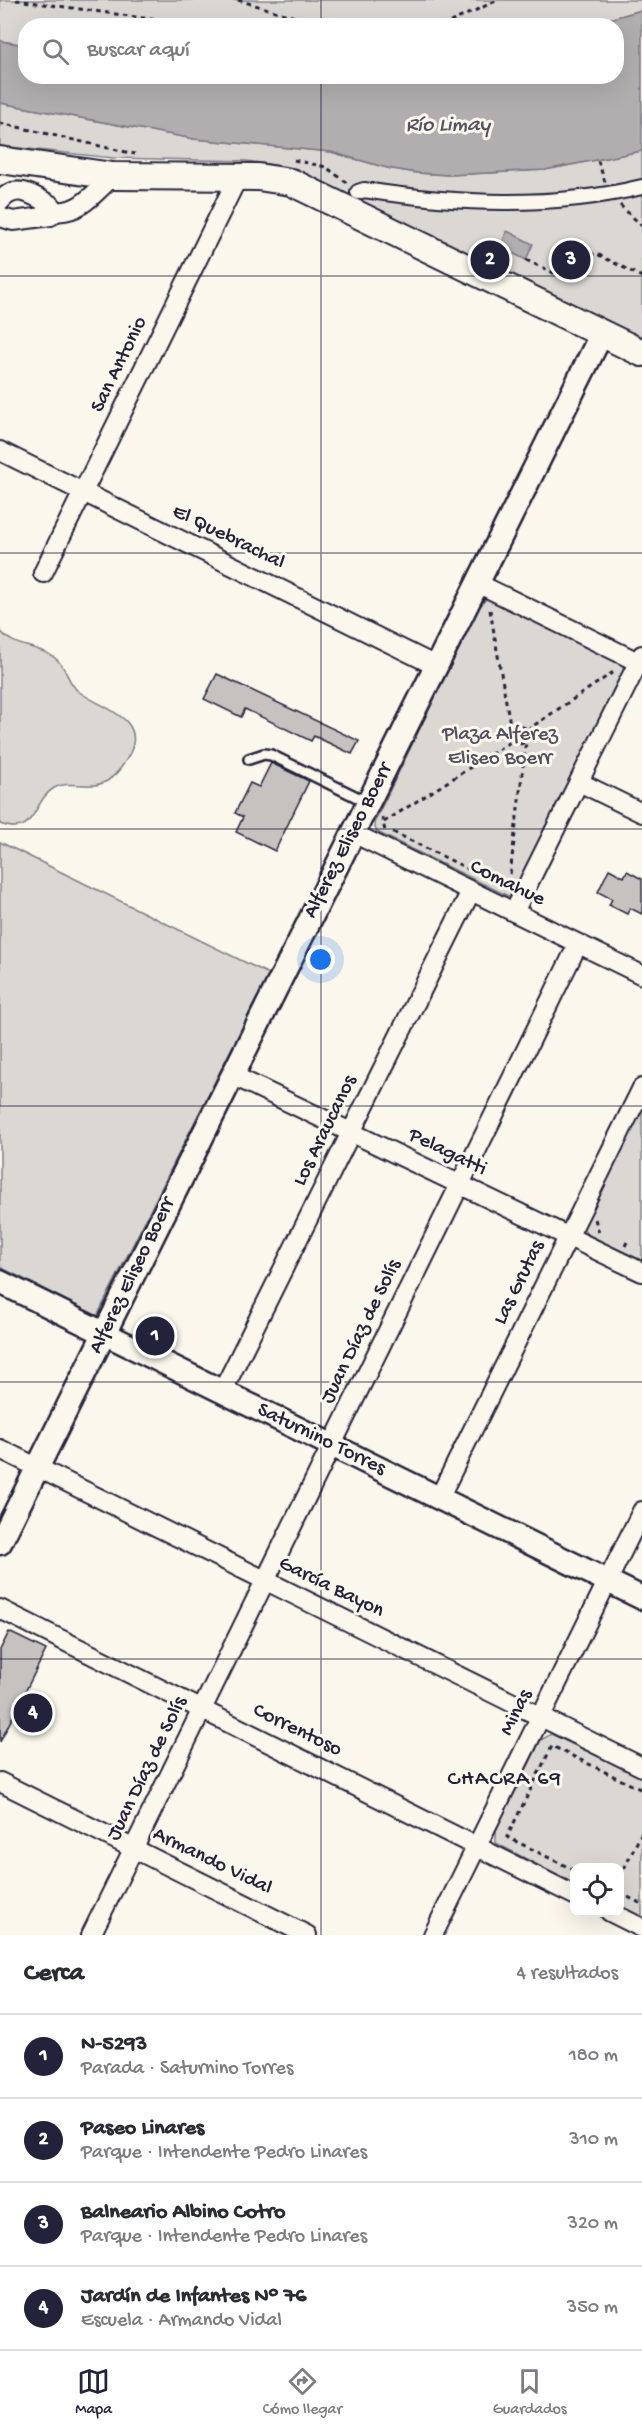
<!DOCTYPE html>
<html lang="es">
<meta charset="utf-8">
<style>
:root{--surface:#fff;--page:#f7f7f7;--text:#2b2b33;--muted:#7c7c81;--line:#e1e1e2;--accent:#22223b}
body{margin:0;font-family:"Gochi Hand",sans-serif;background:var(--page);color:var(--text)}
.controls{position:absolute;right:18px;bottom:18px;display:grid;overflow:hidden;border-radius:12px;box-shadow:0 6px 24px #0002}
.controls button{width:54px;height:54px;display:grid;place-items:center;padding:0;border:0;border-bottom:2px solid var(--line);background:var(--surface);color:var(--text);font:30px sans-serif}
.you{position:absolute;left:321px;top:960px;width:21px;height:21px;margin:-15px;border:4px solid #fff;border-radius:50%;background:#1a73e8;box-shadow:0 0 0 9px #1a73e833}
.badge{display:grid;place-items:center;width:39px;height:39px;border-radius:50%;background:var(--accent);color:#fff;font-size:20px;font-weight:700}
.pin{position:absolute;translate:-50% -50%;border:3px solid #fff;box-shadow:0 2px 6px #0006}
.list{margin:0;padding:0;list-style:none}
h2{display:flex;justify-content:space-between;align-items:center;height:78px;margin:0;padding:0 24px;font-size:26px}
h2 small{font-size:20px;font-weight:400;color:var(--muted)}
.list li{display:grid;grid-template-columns:39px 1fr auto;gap:18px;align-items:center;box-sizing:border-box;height:84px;padding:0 24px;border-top:2px solid var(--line)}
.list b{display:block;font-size:22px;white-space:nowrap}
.list p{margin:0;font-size:20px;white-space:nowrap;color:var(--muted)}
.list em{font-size:20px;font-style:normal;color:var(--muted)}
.icon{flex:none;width:33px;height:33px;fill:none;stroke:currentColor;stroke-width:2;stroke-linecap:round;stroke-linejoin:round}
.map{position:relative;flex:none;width:642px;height:1935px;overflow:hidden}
.search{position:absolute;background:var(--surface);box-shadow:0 6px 24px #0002;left:18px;right:18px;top:18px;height:66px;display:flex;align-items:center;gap:15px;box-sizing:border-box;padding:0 21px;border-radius:24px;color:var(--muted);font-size:22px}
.sheet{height:414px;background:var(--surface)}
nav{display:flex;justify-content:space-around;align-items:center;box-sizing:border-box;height:84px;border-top:2px solid var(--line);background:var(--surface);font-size:16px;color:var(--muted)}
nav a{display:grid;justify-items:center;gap:3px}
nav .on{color:var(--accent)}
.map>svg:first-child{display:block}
.green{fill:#dbd8d3;stroke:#7e7d87;stroke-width:1.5}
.water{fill:#b1aeb0;stroke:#787681;stroke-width:1.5}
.building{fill:#c6c2c0;stroke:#22223b;stroke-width:1.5}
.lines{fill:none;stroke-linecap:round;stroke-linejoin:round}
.service-casing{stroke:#22223b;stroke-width:14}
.pedestrian-casing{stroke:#22223b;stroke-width:18}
.minor-casing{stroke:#22223b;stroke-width:22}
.tertiary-casing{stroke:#22223b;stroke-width:27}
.secondary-casing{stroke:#22223b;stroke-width:30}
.path{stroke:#22223b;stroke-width:3;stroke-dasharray:4.5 4.5;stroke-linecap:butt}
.service{stroke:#fbf7ec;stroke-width:9}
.pedestrian{stroke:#fbf7ec;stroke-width:14}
.minor{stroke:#fbf7ec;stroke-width:18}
.tertiary{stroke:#fbf7ec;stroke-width:22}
.secondary{stroke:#fbf7ec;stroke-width:26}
.grid{fill:none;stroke:#22223b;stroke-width:1.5;stroke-opacity:0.55}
.labels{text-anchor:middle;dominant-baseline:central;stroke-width:6;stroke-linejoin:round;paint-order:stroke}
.street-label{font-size:21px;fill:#22223b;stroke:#fbf7ec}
.park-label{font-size:21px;fill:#505061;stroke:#fbf7ec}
.water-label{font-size:22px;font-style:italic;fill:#545364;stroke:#fbf7ec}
.neighbourhood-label{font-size:22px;letter-spacing:1.5px;fill:#22223b;stroke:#fbf7ec}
</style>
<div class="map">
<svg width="642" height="1935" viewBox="0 0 642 1935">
<rect width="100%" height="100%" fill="#fbf7ec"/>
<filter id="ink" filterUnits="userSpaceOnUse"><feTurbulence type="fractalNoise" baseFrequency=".0167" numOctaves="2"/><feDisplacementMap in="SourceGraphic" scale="12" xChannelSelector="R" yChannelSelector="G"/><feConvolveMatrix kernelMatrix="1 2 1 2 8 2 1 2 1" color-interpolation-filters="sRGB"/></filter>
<g filter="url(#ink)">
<g class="green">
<polygon points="0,0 642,0 642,10 606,20 566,26 26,26 25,45 0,41"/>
<polygon points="0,103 194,139 331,152 387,168 417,173 449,175 545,170 642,151 642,339 288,167 247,161 113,158 0,146"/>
<polygon points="486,599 491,599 622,664 625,671 513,895 508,896 383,835 376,831 374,823 478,609"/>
<path d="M0,630C13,649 37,644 55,658C67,667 67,682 78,691C100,708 147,717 130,753C124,764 118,774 107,781C90,791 70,779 54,788C32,801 37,838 0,824Z"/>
<polygon points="0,842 269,974 97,1316 0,1267"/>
<polygon points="642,1104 642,1262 591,1237 584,1230 584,1225"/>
<polygon points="551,1734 642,1777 642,1917 620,1906 620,1868 574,1868 574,1884 496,1843 496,1830 541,1740"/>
</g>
<g class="water">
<polygon points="642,10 642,151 545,170 449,175 417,173 387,168 331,152 194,139 0,103 0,41 25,45 26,76 616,76 616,26 566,25 606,20"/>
<polygon points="507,231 533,244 526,260 500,247"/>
</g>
<g class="building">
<polygon points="217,674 359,741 352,754 314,736 311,741 245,709 241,717 204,699"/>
<polygon points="271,763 309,781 275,851 236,832 243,817 235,813 250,783 259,787"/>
<polygon points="609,869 624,877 627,871 642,879 642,914 630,908 627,914 609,905 612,899 598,892"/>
<polygon points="9,1632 46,1650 0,1742 0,1650"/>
</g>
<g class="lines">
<g class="service-casing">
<polyline id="service" points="249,759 264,754 271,755 367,802"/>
</g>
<g class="pedestrian-casing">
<path id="pedestrian" d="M358,192L364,190C457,204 551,209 642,187"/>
</g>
<g class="minor-casing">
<g id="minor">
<path d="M0,202C15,181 35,196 52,206L55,211L51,216L13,221L0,217"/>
<path d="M55,211C79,215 97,190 113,176"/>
<polyline points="0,451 436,666"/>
<polyline points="43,573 238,177"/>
<polyline points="477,583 642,664"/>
<polyline points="579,782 642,813"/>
<polyline points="353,833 642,975"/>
<polyline points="514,912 642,655"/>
<polyline points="232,1075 642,1272"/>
<polyline points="222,1392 471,891"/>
<polyline points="0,1449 642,1767"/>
<polyline points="439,1498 642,1088"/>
<polyline points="0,1609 574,1895"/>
<polyline points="0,1782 307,1935"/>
<polyline points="610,1912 642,1928"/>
<polyline points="91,1935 578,944"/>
<polyline points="433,1935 642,1511"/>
</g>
</g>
<g class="tertiary-casing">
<g id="tertiary">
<polyline points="0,1282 642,1598"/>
<polyline points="0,1543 602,333"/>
</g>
</g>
<g class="secondary-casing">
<polyline id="secondary" points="0,160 113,176 258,177 291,182 642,353"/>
</g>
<g class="path">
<polyline points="16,0 200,26"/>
<polyline points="238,0 325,26"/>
<polyline points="442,26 498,0"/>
<polyline points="0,123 135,154"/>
<polyline points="294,160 326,167 347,183"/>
<polyline points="598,161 605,182"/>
<polyline points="620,205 642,226"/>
<polyline points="526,260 556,274 595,253 642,277"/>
<polyline points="490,610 511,730"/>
<circle cx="519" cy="735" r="9"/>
<polyline points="527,730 615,671"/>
<polyline points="382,817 385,831"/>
<polyline points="384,822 512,741"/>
<polyline points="393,832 503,886 509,884"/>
<polyline points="509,883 526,742"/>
<polyline points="595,1219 599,1233"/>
<polyline points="625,1246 629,1238"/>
<polyline points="574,1870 507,1837 552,1746 642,1790"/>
<polyline points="620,1877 642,1832"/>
<polyline points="620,1893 642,1904"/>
</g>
<use href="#service" class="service"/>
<use href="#pedestrian" class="pedestrian"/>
<use href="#minor" class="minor"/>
<use href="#tertiary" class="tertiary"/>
<use href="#secondary" class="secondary"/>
</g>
</g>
<path class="grid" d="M321,0V26M321,76V1935M0,276H642M0,553H642M0,829H642M0,1106H642M0,1382H642M0,1659H642"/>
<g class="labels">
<g class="street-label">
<text transform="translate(120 365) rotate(-64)">San Antonio</text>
<text transform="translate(228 538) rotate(26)">El Quebrachal</text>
<text transform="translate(349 841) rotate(-63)">Alferez Eliseo Boerr</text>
<text transform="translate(507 884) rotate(26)">Comahue</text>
<text transform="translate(326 1131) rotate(-64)">Los Araucanos</text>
<text transform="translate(447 1153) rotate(26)">Pelagatti</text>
<text transform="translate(133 1276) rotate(-64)">Alferez Eliseo Boerr</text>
<text transform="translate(520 1283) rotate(-64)">Las Grutas</text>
<text transform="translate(362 1332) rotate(-64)">Juan Díaz de Solís</text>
<text transform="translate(321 1440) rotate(26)">Saturnino Torres</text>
<text transform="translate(331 1588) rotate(26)">García Bayon</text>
<text transform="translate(517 1713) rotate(-64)">Minas</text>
<text transform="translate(297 1731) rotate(26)">Correntoso</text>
<text transform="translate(148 1769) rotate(-64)">Juan Díaz de Solís</text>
<text transform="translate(212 1862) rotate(26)">Armando Vidal</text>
</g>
<g class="park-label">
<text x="500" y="735">Plaza Alferez<tspan x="500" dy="24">Eliseo Boerr</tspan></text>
</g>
<g class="water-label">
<text x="448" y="126">Río Limay</text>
</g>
<g class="neighbourhood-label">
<text x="505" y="1780">CHACRA 69</text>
</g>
</g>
</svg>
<div class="controls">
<button><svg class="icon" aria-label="locate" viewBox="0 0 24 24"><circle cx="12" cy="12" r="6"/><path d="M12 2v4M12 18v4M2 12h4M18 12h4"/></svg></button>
</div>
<div class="you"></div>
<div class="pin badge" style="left:155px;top:1336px">1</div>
<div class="pin badge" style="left:490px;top:260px">2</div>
<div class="pin badge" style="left:571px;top:260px">3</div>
<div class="pin badge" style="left:33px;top:1713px">4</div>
<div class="search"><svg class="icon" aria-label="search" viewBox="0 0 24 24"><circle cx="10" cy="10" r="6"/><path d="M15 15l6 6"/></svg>Buscar aquí</div>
</div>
<section class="sheet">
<h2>Cerca<small>4 resultados</small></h2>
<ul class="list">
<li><span class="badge">1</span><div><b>N-5293</b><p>Parada · Saturnino Torres</p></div><em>180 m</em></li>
<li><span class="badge">2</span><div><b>Paseo Linares</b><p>Parque · Intendente Pedro Linares</p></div><em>310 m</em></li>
<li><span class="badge">3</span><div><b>Balneario Albino Cotro</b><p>Parque · Intendente Pedro Linares</p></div><em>320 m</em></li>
<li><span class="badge">4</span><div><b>Jardín de Infantes N° 76</b><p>Escuela · Armando Vidal</p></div><em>350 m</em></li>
</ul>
</section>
<nav>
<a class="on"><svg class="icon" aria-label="map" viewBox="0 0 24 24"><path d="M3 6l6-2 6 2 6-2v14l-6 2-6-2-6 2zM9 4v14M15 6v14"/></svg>Mapa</a>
<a><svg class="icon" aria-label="directions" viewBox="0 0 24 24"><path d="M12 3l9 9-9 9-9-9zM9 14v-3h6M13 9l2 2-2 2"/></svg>Cómo llegar</a>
<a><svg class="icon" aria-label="saved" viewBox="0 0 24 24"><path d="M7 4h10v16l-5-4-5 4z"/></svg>Guardados</a>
</nav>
